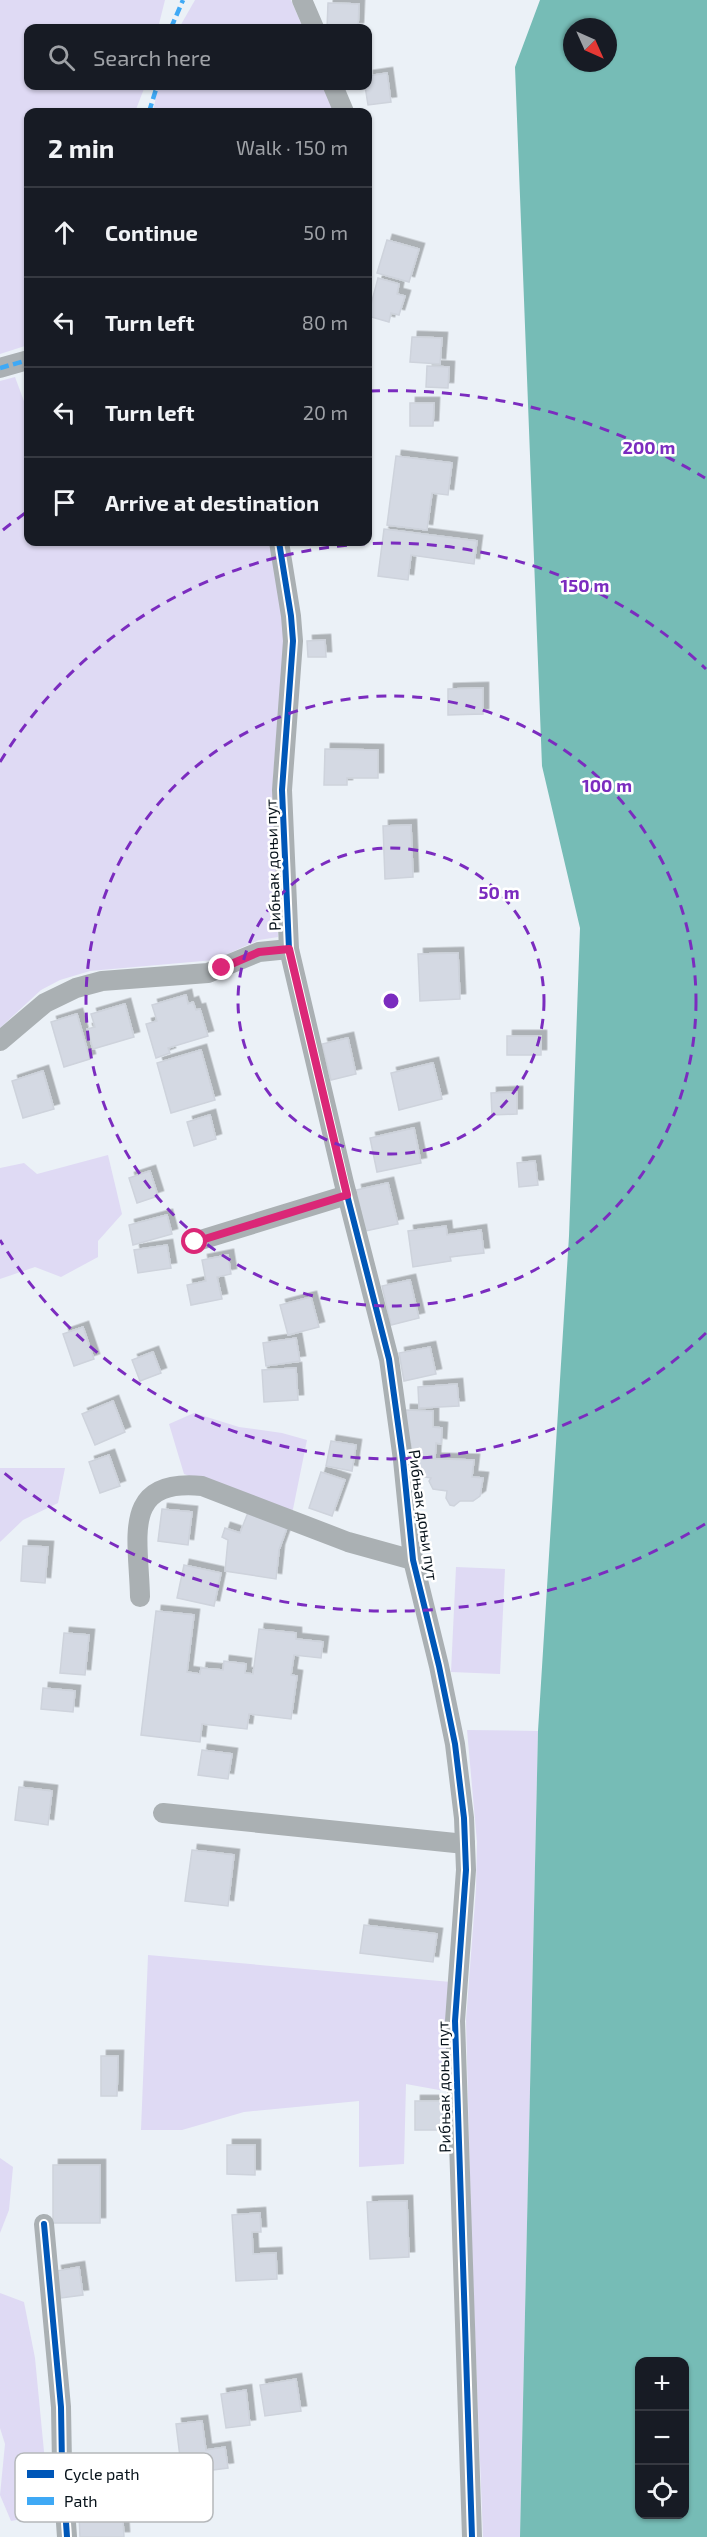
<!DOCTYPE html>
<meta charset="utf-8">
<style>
:root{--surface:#171b24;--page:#20242c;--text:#f1f3f6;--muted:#9ea1a6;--line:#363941}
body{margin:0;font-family:"Exo 2",sans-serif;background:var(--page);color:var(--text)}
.controls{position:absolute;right:18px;bottom:18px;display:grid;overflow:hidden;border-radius:12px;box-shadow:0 2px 4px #0004}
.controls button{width:54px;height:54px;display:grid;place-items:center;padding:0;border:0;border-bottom:2px solid var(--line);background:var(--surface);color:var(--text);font:30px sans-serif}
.compass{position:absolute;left:563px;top:18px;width:54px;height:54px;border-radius:50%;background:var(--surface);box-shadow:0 2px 4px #0004;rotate:135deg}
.stop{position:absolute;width:18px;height:18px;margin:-14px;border:4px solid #db2777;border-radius:50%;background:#fff}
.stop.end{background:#db2777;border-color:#fff;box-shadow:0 2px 6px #0008}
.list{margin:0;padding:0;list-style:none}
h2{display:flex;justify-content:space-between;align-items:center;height:78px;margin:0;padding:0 24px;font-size:26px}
h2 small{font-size:20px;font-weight:400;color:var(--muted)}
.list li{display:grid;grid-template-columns:39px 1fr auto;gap:18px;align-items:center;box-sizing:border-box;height:90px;padding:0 24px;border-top:2px solid var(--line)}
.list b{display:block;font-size:22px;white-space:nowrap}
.list em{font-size:20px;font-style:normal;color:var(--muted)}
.icon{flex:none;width:33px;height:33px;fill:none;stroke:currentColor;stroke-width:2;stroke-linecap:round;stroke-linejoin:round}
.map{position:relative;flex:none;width:707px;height:2537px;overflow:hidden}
.search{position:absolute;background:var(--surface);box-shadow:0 2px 4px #0004;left:24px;top:24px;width:348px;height:66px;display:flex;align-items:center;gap:15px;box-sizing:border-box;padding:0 21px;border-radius:12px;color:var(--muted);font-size:22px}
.panel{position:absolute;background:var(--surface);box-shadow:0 2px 4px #0004;left:24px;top:108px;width:348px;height:438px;border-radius:12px}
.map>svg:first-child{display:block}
.green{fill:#dfdaf4}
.water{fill:#76bcb6;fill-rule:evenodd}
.building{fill:#d4d9e3;stroke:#ced3dc;stroke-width:1.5;filter:url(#shadow)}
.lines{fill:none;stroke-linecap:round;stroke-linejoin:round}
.minor{stroke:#aab0b3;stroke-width:20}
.quiet{stroke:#3fa9f5;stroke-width:4.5;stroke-dasharray:9 4.5;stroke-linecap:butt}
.cycleway-casing{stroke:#fff;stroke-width:10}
.cycleway{stroke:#0057b8;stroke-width:6}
.route{stroke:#db2777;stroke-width:8}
.ring{fill:none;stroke:#7b2cbf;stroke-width:3;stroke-dasharray:10 8}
.labels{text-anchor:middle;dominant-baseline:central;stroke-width:5;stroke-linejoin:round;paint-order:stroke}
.street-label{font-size:16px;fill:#08131b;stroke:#fff}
.key{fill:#fff;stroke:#b5b8bb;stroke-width:1.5}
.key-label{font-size:16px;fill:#08131b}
.centre{fill:#7b2cbf;stroke:#fff;stroke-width:3}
.ring-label{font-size:18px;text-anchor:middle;font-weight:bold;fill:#7b2cbf;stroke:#fff;stroke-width:5;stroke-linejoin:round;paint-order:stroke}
</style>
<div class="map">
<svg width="707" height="2537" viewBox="0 0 707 2537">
<defs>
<filter id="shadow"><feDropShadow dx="5.5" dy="-5.5" stdDeviation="0" flood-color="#0004"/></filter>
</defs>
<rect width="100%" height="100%" fill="#ebf1f7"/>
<g class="green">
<polygon points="0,0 165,0 158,28 28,28 28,86 145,86 135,112 28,112 28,345 0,354"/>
<polygon points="195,0 291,0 303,28 179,28"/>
<polygon points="158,86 325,86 335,112 153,112"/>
<polygon points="15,377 28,412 28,542 272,542 286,618 273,778 278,937 259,940 214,960 90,971 60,980 41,990 0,1028 0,381"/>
<polygon points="108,1155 122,1214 98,1241 98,1257 61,1277 35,1267 0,1279 0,1168 24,1163 37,1174"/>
<polygon points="194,1413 239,1427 282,1433 307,1440 292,1514 184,1474 169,1424"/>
<polygon points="0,1468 65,1468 58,1503 23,1520 0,1542"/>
<polygon points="456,1567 505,1569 500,1674 451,1672"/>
<polygon points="467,1730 538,1731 520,2537 483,2537 472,2255 466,2020 476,1889 477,1842"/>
<polygon points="148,1955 451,1982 450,2092 406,2084 404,2164 359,2167 359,2101 244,2112 182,2130 141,2130"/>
<polygon points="0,2158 13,2167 9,2210 0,2233"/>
<polygon points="0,2293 24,2302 35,2358 50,2514 11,2521 0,2495 5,2444 0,2428"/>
</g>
<path class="water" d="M540,0H707V2537H520L538,1731L569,1236L580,928L542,766L515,67ZM572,27H608V63H572ZM640,2362H684V2514H640Z"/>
<g class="building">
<polygon points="328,3 359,4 358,28 327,28"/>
<polygon points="387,73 391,102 368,105 365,86 368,86 368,76"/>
<polygon points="387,240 419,249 409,282 377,273"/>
<polygon points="378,278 399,284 397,294 405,296 399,315 391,313 389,322 368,316"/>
<polygon points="412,337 442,338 440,364 410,362"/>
<polygon points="427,366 449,367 448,388 426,387"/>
<polygon points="410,403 434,403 433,426 410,426"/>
<polygon points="396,456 452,463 448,495 432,493 427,530 387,525"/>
<polygon points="384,529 477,541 474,564 411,555 408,580 378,576"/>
<polygon points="325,640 326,657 308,657 307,641"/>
<polygon points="483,688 483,714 448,715 448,689"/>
<polygon points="325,749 378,750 378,778 347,778 347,785 324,785"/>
<polygon points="411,825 413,877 385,879 383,826"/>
<polygon points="458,953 460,999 420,1001 418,954"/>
<polygon points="186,995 188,1004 193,1002 196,1010 200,1009 208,1036 168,1048 170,1053 156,1058 146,1024 157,1021 152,1005"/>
<polygon points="125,1004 134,1037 93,1049 87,1029 95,1027 91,1014"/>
<polygon points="77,1014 90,1059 64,1067 51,1022"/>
<rect x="507" y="1036" width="34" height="19"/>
<polygon points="348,1038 356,1074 331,1080 322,1044"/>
<polygon points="201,1050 215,1100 171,1113 157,1063"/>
<polygon points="433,1063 442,1099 399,1110 391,1073"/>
<polygon points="43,1071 54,1109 23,1118 12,1081"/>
<polygon points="517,1092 517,1114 492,1115 491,1093"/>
<polygon points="210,1115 216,1139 194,1146 187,1122"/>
<polygon points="414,1128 421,1163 377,1172 370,1138"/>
<polygon points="535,1161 538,1185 519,1187 517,1163"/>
<polygon points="150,1171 158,1196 137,1203 129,1178"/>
<polygon points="388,1183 398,1224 365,1231 356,1190"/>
<polygon points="167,1215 172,1234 133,1245 129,1225"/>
<polygon points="446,1226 447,1235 481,1230 484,1253 450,1257 451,1261 413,1267 408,1231"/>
<polygon points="167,1245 171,1268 138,1273 134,1250"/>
<polygon points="228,1255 231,1274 217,1277 222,1299 191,1305 187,1285 206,1281 202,1260"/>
<polygon points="410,1280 419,1318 391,1325 382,1286"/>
<polygon points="311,1297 319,1327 288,1335 280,1305"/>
<polygon points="83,1327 94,1359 74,1366 63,1334"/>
<polygon points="296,1338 300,1361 266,1366 263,1343"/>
<polygon points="430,1347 436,1374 404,1381 399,1353"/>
<polygon points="153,1352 161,1373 140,1381 132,1360"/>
<polygon points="296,1368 298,1400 264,1402 262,1370"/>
<polygon points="457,1384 459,1406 419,1408 418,1387"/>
<polygon points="113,1401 125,1432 95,1445 82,1414"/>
<polygon points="405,1410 433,1411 433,1427 442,1428 441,1444 436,1443 435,1459 411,1458 411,1444 404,1444"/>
<polygon points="331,1441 356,1445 352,1471 326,1466"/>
<polygon points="109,1455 120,1486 100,1493 89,1462"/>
<polygon points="411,1458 474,1460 472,1477 483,1478 480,1496 473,1501 460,1501 454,1506 450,1505 446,1498 447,1491 433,1489 429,1481 431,1478 412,1475"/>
<polygon points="321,1472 345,1480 332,1516 309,1508"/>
<polygon points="162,1509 192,1512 188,1545 158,1541"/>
<polygon points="249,1510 288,1525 279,1550 276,1579 225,1571 228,1540 222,1537 225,1528 240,1533"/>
<polygon points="23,1546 48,1547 45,1583 21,1581"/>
<polygon points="184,1565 221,1573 214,1606 177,1598"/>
<polygon points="156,1611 194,1615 187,1672 200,1674 201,1668 223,1670 224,1661 246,1664 245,1673 253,1674 259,1629 296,1633 296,1639 323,1642 321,1658 294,1655 291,1675 297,1676 291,1719 249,1714 247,1729 202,1724 200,1742 141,1735"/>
<polygon points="64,1633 89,1635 85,1675 60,1673"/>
<polygon points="43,1688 75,1691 73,1712 41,1709"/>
<polygon points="202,1750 232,1754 228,1779 198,1775"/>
<polygon points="19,1787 52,1791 48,1825 15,1820"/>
<polygon points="192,1850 234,1855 228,1906 185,1901"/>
<polygon points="364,1925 437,1934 433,1962 360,1953"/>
<polygon points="101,2056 118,2056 117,2096 101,2096"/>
<rect x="415" y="2101" width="28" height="29"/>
<polygon points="227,2145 255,2145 255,2175 227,2174"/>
<rect x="53" y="2165" width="47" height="58"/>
<polygon points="407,2201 409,2257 370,2259 367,2202"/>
<polygon points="260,2213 261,2232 252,2232 253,2254 276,2253 277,2279 236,2281 232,2215"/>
<polygon points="79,2267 83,2295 61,2298 56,2271"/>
<polygon points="296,2379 301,2411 265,2416 260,2385"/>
<polygon points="246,2390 250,2425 226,2428 221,2394"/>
<polygon points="202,2421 206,2450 225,2447 228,2468 182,2474 176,2424"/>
<polygon points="121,2491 124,2537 80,2537 78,2493"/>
</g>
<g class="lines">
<g class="minor">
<polyline points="302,0 314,28"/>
<polyline points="333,86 344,112"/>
<polyline points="0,368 28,360"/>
<polyline points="279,542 291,616 293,641 282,790 289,949 344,1183 389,1359 403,1460 413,1560 439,1666 455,1744 464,1818 466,1870 455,2021 472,2537"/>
<polyline points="0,1041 45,1003 76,988 102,981 208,973 259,952 289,949"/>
<polyline points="194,1242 347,1195"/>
<path d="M140,1597C139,1539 120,1478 202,1486L348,1542L413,1560"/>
<polyline points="163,1813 465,1844"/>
<polyline points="44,2224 61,2407 62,2465 67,2537"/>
</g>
<g class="quiet">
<polyline points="171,28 183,0"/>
<polyline points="149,112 157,86"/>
<polyline points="0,368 28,360"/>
</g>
<g class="cycleway-casing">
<g id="cycleway">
<polyline points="279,542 291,616 293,641 282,790 289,949 344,1183 389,1359 403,1460 413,1560 439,1666 455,1744 464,1818 466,1870 455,2021 472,2537"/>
<polyline points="44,2224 61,2407 62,2465 67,2537"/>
</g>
</g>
<use href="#cycleway" class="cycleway"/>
</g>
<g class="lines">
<polyline class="route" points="195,1242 347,1195 289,949 259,952 222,968"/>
</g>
<g class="ring">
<circle cx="391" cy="1001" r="153"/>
<circle cx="391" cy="1001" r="305"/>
<path d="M706 1333A458 458 0 0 1 0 1240M0 762A458 458 0 0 1 706 669"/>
<path d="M705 1524A610 610 0 0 1 3 1472M3 530A610 610 0 0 1 28 511M370 391A610 610 0 0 1 705 478"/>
</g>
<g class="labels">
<g class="street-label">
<text transform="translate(272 865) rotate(-92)">Рибњак доњи пут</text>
<text transform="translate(424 1515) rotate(82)">Рибњак доњи пут</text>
<text transform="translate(443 2087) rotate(-91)">Рибњак доњи пут</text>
</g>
</g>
<rect x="15" y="2453" width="198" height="69" rx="9" class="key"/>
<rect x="27" y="2470" width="27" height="8" fill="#0057b8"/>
<rect x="27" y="2497" width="27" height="8" fill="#3fa9f5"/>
<g class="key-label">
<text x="64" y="2480">Cycle path</text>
<text x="64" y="2507">Path</text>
</g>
<circle cx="391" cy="1001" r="9" class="centre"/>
<g class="ring-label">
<text x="649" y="454">200 m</text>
<text x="585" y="592">150 m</text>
<text x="607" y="792">100 m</text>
<text x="499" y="899">50 m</text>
</g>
</svg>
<div class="controls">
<button>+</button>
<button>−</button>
<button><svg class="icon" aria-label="locate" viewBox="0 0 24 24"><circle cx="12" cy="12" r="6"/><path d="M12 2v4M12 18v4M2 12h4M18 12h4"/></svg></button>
</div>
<svg class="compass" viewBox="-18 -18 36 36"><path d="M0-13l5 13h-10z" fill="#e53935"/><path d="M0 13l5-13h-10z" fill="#9ea1a6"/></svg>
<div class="stop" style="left:195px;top:1242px"></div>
<div class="stop end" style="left:222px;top:968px"></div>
<div class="search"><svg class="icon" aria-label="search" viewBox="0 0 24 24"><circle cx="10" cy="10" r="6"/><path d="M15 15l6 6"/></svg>Search here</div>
<section class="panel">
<h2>2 min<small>Walk · 150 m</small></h2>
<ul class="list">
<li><svg class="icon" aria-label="ahead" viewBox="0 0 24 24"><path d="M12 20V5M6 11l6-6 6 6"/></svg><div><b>Continue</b></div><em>50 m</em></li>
<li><svg class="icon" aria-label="left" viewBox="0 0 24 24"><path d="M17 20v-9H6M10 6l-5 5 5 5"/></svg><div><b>Turn left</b></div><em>80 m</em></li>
<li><svg class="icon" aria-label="left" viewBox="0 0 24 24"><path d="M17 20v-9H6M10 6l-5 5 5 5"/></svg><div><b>Turn left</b></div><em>20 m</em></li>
<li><svg class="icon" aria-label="arrive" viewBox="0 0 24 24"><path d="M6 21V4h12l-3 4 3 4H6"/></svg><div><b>Arrive at destination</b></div></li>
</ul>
</section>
</div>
